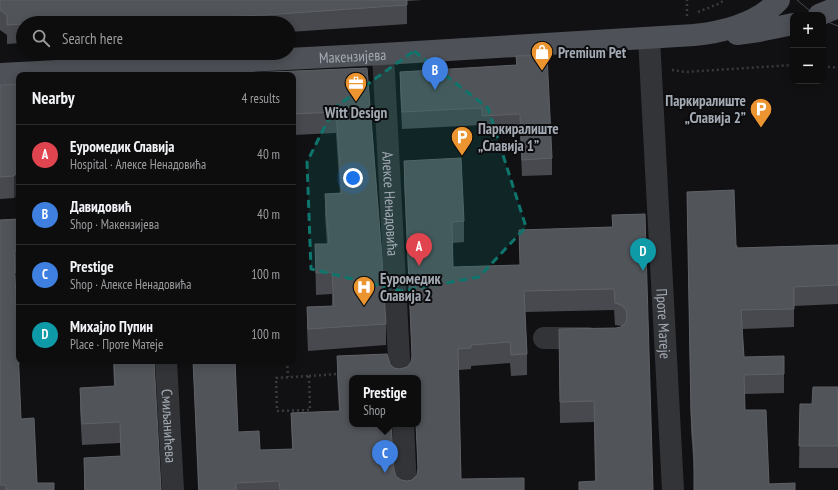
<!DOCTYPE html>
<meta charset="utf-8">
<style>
:root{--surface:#0d0d0e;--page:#161617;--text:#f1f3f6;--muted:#9a9c9e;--line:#2d2d2e;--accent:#2563eb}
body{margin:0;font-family:"PT Sans Narrow",sans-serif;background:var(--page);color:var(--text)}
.controls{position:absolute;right:12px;top:12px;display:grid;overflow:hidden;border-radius:8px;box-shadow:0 2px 10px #0003}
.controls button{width:36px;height:36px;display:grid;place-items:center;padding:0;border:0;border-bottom:1px solid var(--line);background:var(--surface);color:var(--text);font:20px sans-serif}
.you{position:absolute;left:353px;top:178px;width:14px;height:14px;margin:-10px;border:3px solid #fff;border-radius:50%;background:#1a73e8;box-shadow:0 0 0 6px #1a73e833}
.badge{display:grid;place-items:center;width:26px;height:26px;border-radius:50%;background:var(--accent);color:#fff;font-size:13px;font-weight:700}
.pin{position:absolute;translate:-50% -33px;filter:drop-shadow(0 1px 2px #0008)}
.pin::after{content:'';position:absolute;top:21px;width:14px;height:12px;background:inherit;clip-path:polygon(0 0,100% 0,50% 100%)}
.popup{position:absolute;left:349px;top:375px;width:72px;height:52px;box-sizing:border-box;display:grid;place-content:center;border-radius:8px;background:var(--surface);filter:drop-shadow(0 1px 3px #0005);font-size:13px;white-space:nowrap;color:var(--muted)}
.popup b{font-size:15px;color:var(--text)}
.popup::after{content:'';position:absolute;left:50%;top:100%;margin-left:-8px;border:8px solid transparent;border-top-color:var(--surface)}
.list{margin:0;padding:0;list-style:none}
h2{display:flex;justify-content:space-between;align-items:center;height:52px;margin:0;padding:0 16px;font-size:17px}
h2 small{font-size:13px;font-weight:400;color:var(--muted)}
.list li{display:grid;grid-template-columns:26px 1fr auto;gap:12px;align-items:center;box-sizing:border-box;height:60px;padding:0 16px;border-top:1px solid var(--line)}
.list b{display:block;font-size:15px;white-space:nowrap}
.list p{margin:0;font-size:13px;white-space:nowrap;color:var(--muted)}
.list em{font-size:13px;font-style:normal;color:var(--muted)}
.icon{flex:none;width:22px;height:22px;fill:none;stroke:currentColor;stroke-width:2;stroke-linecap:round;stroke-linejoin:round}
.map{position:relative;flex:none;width:838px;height:490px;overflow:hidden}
.search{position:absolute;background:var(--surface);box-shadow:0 2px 10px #0003;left:16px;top:16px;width:280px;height:44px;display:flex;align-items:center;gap:10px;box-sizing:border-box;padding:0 14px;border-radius:22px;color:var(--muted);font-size:15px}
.panel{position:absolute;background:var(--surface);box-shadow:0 2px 10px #0003;left:16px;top:72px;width:280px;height:292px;border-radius:8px}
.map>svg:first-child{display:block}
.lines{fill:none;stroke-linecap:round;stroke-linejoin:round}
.path{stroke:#383b3f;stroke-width:2.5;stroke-dasharray:2 3;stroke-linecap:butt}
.minor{stroke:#323438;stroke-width:22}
.major{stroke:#4e5157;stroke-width:22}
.tram{stroke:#494c51;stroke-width:1}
.wall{fill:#47494e;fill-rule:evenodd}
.shaded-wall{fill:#2d2e32}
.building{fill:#515459;stroke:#5e6167;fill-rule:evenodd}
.marked{fill:#0f766e;fill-opacity:0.2;stroke:#0f766e;stroke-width:3;stroke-dasharray:8 5;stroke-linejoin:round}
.labels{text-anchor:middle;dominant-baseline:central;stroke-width:4;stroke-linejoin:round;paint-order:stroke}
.poi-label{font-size:15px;font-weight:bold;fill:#a3aab3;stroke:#0c0c0e;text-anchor:start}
.street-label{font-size:15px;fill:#a3aab3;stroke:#0c0c0e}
</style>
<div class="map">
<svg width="838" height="490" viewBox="0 0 838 490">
<rect width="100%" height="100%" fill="#111113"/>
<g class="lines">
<g class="path">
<polyline points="698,12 718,4 725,0"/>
<polyline points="687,16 687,0"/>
<polyline points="823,66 838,68"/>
<polyline points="672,70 685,72 793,65"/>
<polyline points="287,361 288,377"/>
<polyline points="18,363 60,361"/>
<polygon points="309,376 310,410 277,411 276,378"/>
<polyline points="309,376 337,374"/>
</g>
<g class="minor">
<path id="s1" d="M649,38L673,490"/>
<path id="s2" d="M383,54L400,378"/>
<polyline points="544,338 588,338"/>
<path id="s3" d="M166,361L173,490"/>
<polyline points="403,424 406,490"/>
</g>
<g class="major">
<polyline points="819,15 838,7"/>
<polyline points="737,34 759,31 793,24"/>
<path id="s4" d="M0,74L383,54L694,35C723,32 758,23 779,0"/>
</g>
<g class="tram">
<polyline points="797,0 815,15"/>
<polyline points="823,20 838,26"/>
</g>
</g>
<g class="wall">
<polygon points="0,0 423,0 407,1 407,24 289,32 289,23 23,23 23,43 7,44 7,35 0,30"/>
<polygon points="516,56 552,158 552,175 522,176 520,131 482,132 482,125 402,129 400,89 400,72 516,65"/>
<polygon points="367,68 386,324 386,345 308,351 307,329 307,307 332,306 332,294 316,295 315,244 327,244 325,216 325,194 340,193 336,133 293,135 293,75"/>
<polygon points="19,84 19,193 14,198 0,199 0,85"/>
<path d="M404,161L464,221V242L452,243L453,267L520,265L519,230L612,227V215L652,478L595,481L594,422L560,423L559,329L616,328L621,327V326L615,325L614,310L525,312L527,354V375L511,376L510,363L471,366V369L459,370L461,479L524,490H198L193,361H235L238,432L260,450L292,449L291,413L339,411L337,377V356L390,364L394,368L400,369L407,367L411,362L412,360L404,182ZM352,378H418V424H416L418,472L417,475L412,480L407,481L401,480L396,476L394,470Z"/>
<polygon points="687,192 737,248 838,245 838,304 794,306 794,327 742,329 744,357 784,374 784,393 745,394 745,410 769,484 795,490 694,490 694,471 691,430"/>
<polygon points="19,219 19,273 15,273 21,419 37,483 54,490 0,490 0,220"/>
<polygon points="113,361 154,361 161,490 84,490 84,458 121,456 120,443 82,445 80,409 80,388 114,386"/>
<polygon points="838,387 838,468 799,468 800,404 812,404"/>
</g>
<polygon class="shaded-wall" points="19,170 19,193 14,198 14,176"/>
<g class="building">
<polygon points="0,0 407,0 407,5 265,15 46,23 23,23 23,24 7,25 7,15 0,10"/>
<polygon points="547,55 552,158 522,160 520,114 482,116 482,108 402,112 400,72 517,65 516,56"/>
<polygon points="367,68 382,257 386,324 308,329 307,307 334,306 332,272 316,273 315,244 329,244 325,194 342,193 336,112 293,114 293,75 202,75"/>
<polygon points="19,84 19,170 14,176 0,177 0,85"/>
<path d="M461,158L464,221L452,222L453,267L520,265L519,230L613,227L612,215L645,214L653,490H579V482L596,481L594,401L560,402L559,329L616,328L621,327L626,322L627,315L626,310L621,305L615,303L614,289L524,291L527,354L511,355L510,342L471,345V348L458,349L461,479L524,478V490H280L279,481L236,483V490H199L193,361H235L238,432L259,431L260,450L293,449L291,413L340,411L337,356L387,354L390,364L394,368L400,369L407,367L411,362L412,356L404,161ZM352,378H418V424H416L418,468L417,475L412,480L407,481L401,480L396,476L394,470L391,424H352Z"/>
<polygon points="734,190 736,246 737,246 737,248 838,245 838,285 794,287 794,309 741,310 744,357 784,356 784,374 744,375 745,410 766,410 769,484 795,483 795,490 694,490 694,452 691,412 687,192"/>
<polygon points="19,219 19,251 14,251 21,419 34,418 37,483 54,483 54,490 6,490 6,485 0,485 0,220"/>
<polygon points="114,361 154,361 161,490 85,490 84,458 121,456 120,422 82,424 80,388 115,386"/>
<polygon points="813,387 838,387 838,446 799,446 800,404 812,404"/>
</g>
<path class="marked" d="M414,51L488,108L526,227L479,277L402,291L311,269L307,162L334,108Z"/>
<defs>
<g id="shop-pin" transform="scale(1.15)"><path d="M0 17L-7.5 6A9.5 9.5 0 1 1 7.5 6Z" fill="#ec9530" stroke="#0c0c0e"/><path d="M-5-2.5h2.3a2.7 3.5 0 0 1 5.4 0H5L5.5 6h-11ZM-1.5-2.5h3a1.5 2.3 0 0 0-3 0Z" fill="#fff"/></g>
<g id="office-pin" transform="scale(1.15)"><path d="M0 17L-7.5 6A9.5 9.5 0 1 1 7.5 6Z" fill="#ec9530" stroke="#0c0c0e"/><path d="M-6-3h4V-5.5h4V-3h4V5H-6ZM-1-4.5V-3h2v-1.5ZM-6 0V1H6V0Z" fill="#fff"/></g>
<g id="parking-pin" transform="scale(1.15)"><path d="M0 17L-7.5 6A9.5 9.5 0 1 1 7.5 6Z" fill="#ec9530" stroke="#0c0c0e"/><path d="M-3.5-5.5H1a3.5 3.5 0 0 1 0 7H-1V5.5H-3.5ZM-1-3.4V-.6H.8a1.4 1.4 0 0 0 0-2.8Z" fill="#fff"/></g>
<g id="hospital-pin" transform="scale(1.15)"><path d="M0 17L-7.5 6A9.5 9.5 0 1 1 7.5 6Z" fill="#ec9530" stroke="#0c0c0e"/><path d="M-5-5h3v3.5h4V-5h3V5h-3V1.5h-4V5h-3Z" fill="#fff"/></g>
</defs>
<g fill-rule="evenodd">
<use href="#shop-pin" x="542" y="52"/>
<use href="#office-pin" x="356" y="83"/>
<use href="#parking-pin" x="761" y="109"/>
<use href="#parking-pin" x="462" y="137"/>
<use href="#hospital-pin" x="364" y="287"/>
</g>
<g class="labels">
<g class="poi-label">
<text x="558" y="52">Premium Pet</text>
<text x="746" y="100" text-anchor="end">Паркиралиште<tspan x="746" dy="17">„Славија 2”</tspan></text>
<text x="356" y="112" text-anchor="middle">Witt Design</text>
<text x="478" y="128">Паркиралиште<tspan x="478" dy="17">„Славија 1”</tspan></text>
<text x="380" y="278">Еуромедик<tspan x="380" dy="17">Славија 2</tspan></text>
</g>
<g class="street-label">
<text stroke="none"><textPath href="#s4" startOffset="353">Макензијева</textPath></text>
<text stroke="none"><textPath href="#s2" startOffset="150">Алексе Ненадовића</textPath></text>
<text stroke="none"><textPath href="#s1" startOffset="286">Проте Матеје</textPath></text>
<text stroke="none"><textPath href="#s3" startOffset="65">Смиљанићева</textPath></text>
</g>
</g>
</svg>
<div class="controls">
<button>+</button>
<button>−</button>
</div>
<div class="you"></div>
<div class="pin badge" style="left:419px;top:266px;background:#e0444e">A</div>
<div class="pin badge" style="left:435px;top:90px;background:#3f7fe0">B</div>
<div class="pin badge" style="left:385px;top:473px;background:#3f7fe0">C</div>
<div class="popup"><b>Prestige</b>Shop</div>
<div class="pin badge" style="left:643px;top:271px;background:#0f9aa8">D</div>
<div class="search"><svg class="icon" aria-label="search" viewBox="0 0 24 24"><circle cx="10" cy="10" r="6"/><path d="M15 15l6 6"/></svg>Search here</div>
<section class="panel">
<h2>Nearby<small>4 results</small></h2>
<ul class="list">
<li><span class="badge" style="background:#e0444e">A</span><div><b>Еуромедик Славија</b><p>Hospital · Алексе Ненадовића</p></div><em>40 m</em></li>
<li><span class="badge" style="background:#3f7fe0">B</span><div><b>Давидовић</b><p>Shop · Макензијева</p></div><em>40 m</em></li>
<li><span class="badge" style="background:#3f7fe0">C</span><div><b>Prestige</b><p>Shop · Алексе Ненадовића</p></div><em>100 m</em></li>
<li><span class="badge" style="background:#0f9aa8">D</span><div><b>Михајло Пупин</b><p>Place · Проте Матеје</p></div><em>100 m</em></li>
</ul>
</section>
</div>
